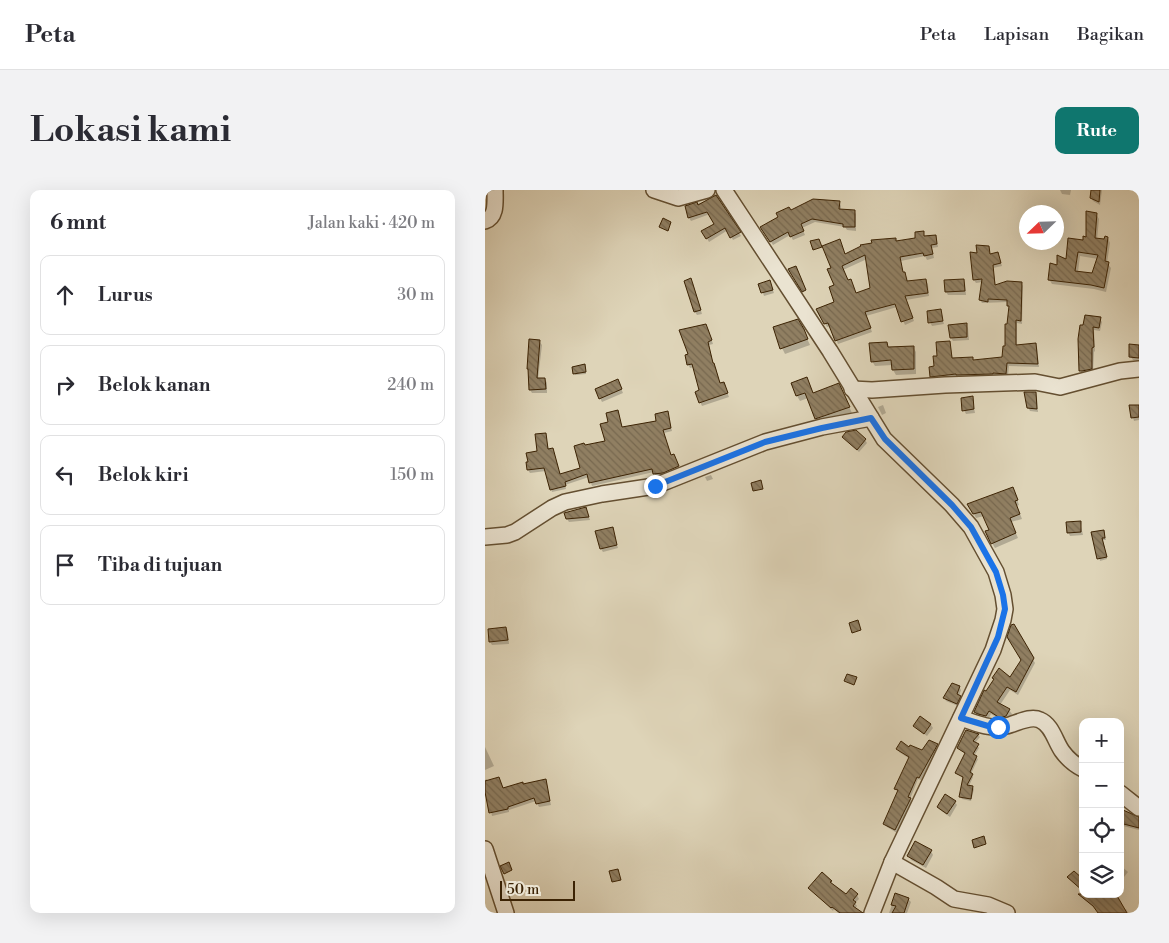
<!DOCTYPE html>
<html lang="id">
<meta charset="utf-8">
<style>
:root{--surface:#fff;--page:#f2f2f3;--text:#2b2b33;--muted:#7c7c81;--line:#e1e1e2;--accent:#0f766e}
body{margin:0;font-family:"Libre Bodoni",serif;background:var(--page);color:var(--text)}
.controls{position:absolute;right:15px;bottom:15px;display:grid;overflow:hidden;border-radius:10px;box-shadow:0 5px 20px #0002}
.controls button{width:45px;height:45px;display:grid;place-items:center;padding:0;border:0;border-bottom:1px solid var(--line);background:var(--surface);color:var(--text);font:25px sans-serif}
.compass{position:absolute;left:534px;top:15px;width:45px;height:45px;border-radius:50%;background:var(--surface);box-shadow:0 5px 20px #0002;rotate:247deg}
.scale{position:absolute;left:15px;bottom:12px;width:75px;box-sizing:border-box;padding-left:5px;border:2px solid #3c2304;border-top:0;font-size:14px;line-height:18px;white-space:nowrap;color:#3c2304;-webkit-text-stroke:4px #eae3d1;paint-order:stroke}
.stop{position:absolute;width:15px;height:15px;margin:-11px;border:4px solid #1a73e8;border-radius:50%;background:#fff}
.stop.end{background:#1a73e8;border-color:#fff;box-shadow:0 1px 5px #0008}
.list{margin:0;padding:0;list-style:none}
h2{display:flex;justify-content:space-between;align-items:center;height:65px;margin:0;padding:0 20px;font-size:21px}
h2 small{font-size:16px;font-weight:400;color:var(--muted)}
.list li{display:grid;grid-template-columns:32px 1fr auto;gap:15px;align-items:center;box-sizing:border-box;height:80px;margin:0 10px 10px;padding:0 10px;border:1px solid var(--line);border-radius:10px}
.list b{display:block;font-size:19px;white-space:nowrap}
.list em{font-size:16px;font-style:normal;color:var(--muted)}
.icon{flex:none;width:28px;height:28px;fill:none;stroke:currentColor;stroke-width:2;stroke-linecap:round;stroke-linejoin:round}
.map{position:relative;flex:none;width:654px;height:723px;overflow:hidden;border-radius:10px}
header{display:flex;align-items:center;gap:30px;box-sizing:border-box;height:70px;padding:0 25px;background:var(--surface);border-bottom:1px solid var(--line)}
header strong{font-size:24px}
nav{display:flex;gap:28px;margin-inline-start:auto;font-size:18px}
.intro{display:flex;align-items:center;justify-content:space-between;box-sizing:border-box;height:120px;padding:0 30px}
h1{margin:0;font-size:35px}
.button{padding:12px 22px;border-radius:10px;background:var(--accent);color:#fff;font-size:18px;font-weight:700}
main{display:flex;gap:30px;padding:0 30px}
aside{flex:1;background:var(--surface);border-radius:10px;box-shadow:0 5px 20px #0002}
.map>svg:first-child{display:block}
.shadow{fill:#0003;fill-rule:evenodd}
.building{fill:url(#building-back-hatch);stroke:#3c2304;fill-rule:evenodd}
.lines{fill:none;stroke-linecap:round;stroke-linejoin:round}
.minor-casing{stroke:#644f31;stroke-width:18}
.minor{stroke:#eae3d1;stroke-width:15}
.route{stroke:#1a73e8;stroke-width:6}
</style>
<header>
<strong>Peta</strong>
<nav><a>Peta</a><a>Lapisan</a><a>Bagikan</a></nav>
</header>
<div class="intro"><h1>Lokasi kami</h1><a class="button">Rute</a></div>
<main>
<aside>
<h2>6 mnt<small>Jalan kaki · 420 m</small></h2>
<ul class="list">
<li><svg class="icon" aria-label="ahead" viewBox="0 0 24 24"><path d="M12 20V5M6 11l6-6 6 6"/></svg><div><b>Lurus</b></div><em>30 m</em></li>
<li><svg class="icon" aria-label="right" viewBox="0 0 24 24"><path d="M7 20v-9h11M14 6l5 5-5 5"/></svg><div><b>Belok kanan</b></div><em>240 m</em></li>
<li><svg class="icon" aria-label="left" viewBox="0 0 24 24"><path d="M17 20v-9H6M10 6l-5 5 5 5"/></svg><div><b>Belok kiri</b></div><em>150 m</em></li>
<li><svg class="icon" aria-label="arrive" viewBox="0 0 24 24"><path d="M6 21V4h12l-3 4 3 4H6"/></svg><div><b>Tiba di tujuan</b></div></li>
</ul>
</aside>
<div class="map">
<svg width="654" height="723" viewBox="0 0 654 723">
<defs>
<pattern id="building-back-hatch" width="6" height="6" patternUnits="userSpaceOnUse" patternTransform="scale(1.25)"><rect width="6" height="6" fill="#907f62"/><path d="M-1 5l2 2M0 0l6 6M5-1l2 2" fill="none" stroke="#77684f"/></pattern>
</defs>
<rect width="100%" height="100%" fill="#ded4b8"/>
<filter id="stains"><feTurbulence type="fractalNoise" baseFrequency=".004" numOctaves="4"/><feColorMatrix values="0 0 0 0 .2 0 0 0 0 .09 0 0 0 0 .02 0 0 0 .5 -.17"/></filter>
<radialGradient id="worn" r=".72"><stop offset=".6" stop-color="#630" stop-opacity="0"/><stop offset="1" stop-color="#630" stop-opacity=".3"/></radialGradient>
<g class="shadow">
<polygon points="575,0 586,0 585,5 577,4"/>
<polygon points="607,0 617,0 615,15 608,11 606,7"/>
<polygon points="230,5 256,46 248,50 243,40 224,52 218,41 230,34 225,24 206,31 204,28 201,17 225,10"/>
<polygon points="354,12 356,16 356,20 369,21 371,24 371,41 362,40 360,37 330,32 317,38 320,45 308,50 305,45 288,55 277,38 305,21"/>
<path d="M611,24L614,29L612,50L620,51L623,48L625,53L622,73L626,78L621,102L609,99L567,94L564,89L573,77L583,70L602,48ZM595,66L613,69L608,84L593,82Z"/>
<path d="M438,42L440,47L450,46L452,50L453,57L447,58L449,68L442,70L440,66L416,71L418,83L422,87L423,92L441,90L443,94L444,106L421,110L429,131L420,135L412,117L381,126L387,142L353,154L346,136L342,137L333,119L351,112V96L360,65L410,49L412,53L432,49ZM382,69L386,99L371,104L358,80Z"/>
<polygon points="503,57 505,65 513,63 517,76 508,78 511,96 536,93 538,96 537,134 532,133 532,156 550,154 552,157 554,177 524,176 523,186 509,185 509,187 474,188 473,187 448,189 446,186 454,167 465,152 468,170 487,168 489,171 518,169 521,158 525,119 523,112 497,113 495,110 498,92 491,93 489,90 494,65"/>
<polygon points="478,90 480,93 481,105 463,105 461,102"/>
<polygon points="208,93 217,124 212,125 210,122"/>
<polygon points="275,94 286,95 289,103 279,106"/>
<polygon points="455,120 459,134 447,136 445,132"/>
<polygon points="615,129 617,132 615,141 609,140 610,161 609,162 608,182 598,184 596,181 594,149"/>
<polygon points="481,135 483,138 484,150 468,151 466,148"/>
<polygon points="223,139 228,154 224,155 228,174 231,178 235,195 240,197 244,207 217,216 211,203 216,201 210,177 205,178 203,174 205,165"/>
<polygon points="318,140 325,155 300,164 297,158"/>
<polygon points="46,150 54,151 57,155 53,189 60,189 62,193 62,203 47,203 45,200 43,179"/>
<polygon points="402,153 404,158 428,157 431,162 431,184 411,185 408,180 408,175 390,176 387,171"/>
<polygon points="654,157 654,171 648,170 646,167"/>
<polygon points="100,177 101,184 90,185 88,178"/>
<polygon points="322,188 329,204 356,200 367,223 334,234 323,208 315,211 312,206"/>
<polygon points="134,194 138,203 117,212 111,200"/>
<polygon points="550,203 552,207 553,222 545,221 543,217"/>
<polygon points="487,208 490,223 481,224 479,220"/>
<polygon points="398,215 401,223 397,225 393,217"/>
<polygon points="645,216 654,216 654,230 649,231"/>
<polygon points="182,223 187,241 179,243 186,266 190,268 194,280 180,285 171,287 169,282 107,296 104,287 80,295 81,299 67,302 61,281 45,283 43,280 42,273 53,262 60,244 64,260 68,259 69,262 75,286 96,279 100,256 121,252 125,233 134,225 137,238 172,232"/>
<polygon points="358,247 380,250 382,253 374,262"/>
<polygon points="226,285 228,289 222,291 220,287"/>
<polygon points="530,303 534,315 532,316 537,329 526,332 533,348 510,358 507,353 505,340 499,326 491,328 484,314"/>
<polygon points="101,318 105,330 84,332 82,329"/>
<polygon points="595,332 598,345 585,346 583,342"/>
<polygon points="127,338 133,358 118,362 116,359"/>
<polygon points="619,341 621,350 618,350 622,369 615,371 608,343"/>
<polygon points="528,436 550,473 533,505 525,500 515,515 524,520 527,524 523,530 518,531 506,524 503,530 493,526 490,522 526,489 537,470"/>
<polygon points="21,438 23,442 24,454 7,455 5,452"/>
<polygon points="474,497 476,500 474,506 477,510 473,516 461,511 460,508"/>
<polygon points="446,535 448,538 442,546 432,539 430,536"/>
<polygon points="481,541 493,545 495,547 490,553 494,558 489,566 493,569 486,584 488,587 484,596 487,597 489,599 486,611 477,609 475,606 479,589 471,583 481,564 473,558"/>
<polygon points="452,555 453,558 436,590 433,589 425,609 427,612 412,643 402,637 400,634 413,602 411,599 425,569 414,562 412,559 424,558 438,562"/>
<polygon points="0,557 9,576 0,580"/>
<polygon points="2,589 3,592 18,599 60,590 66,615 54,617 51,611 24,620 24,622 7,626 2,605 0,606 0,590"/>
<polygon points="461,605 470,612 472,615 465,627 455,620 453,617"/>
<polygon points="654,628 654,640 638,636 636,633"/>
<polygon points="446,661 448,665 441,678 426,670 424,666"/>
<polygon points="635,675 643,682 635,692"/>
<polygon points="346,691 348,696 361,706 372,705 374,709 370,713 372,716 370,719 376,723 353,723 349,719 348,721 325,698"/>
<polygon points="598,700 598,704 639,720 641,719 643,723 617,723 605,709 607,716 598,708 596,705"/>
<polygon points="411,704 423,709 426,712 422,723 404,723"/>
</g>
<g class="building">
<polygon points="606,0 615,0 614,12 605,8"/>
<polygon points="231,5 256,42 245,48 240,38 221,49 216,41 229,34 222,22 203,28 200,16 212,12 213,15"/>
<polygon points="328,9 355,11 354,19 370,20 370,37 358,37 358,34 327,29 316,34 319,41 305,47 303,42 285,52 275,37 293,27 291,23 304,17 306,20"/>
<path d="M601,21L612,23L610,48L619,49L620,46L623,47L620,71L624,72L619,98L606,95L563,90L565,73L572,75V65L581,69L583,48L598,50V46L601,47ZM593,62L613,65L607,83L590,81Z"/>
<polygon points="178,28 186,32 183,41 174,37"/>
<path d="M439,41V46L451,45L452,54L446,55L448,64L439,66L438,63L415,67L418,82H420L422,91L441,89L443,103L420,106L428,128L416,132L410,114L380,122L386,138L350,151L343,133L339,134L331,119L349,112L344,97L349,95L342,79L346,78L337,56L355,49L360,64L376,56L375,55L387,53L386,50L411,48V51L430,48V42ZM380,65L385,98L371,103L366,89L363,90L357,76Z"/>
<polygon points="334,49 337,57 328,60 325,51"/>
<polygon points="491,55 504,56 505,64 513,62 516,73 508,75 510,95 522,91 537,92 536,131 531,130 531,155 551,153 553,174 522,173 521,184 508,183 508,184 471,185 471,184 445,187 444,177 449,176 448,166 452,166 451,152 465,151 467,168 488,167 488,170 517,167 518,156 520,156 520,134 522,134 524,116 522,116 522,110 503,109 503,112 494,110 497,89 488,90 485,62 492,63"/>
<polygon points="311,76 321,100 317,102 303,79"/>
<polygon points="206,88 216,120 209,122 199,91"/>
<polygon points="479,89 480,101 460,102 459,90"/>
<polygon points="285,90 288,100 276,103 273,94"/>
<polygon points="456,119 458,131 443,133 442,121"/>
<polygon points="600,125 616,127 614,138 608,137 609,157 607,158 607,179 597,181 594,181 593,149 595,135 598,135"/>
<polygon points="313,129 319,139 323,149 295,159 288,137"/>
<polygon points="482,133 482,147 465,148 463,135"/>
<polygon points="221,134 227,150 223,152 228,173 229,173 235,193 239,192 243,203 214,213 210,202 214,200 207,174 202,175 200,165 203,164 194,140"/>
<polygon points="44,149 55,150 52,188 60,188 61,199 44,200 43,179 42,179"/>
<polygon points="402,152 403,157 429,156 429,179 407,180 406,170 386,172 384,153"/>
<polygon points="644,154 654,155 654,168 644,167"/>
<polygon points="100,174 101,182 88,184 87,177"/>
<polygon points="322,187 328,203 354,193 365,217 330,229 320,203 311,206 306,193"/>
<polygon points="133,189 137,199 114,209 110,199"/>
<polygon points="539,202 551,202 552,219 542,218"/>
<polygon points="488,206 489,219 477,221 476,208"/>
<polygon points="644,215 654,215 654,227 646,228"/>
<polygon points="133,220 137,237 171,231 170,224 183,221 186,238 178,240 186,265 189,264 194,276 178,283 168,284 167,279 104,293 102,284 80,292 81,296 65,300 59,278 42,280 41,272 43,272 41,263 52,261 50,244 61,243 63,259 68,258 75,284 95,278 89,256 99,253 100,255 120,251 115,234 123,232 121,223"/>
<polygon points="371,240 381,249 372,260 357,247 361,242"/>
<polygon points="276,290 278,299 268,301 266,293"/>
<polygon points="528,297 533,310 530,311 535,324 525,328 531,343 506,354 500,341 504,340 496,322 488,324 482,314"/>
<polygon points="101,317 104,327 81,329 79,323"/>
<polygon points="596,331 596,342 582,343 581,332"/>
<polygon points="128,337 132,355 115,359 110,341"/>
<polygon points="619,340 620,348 617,348 622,367 612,369 606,342"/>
<polygon points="373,430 376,440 367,443 364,433"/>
<polygon points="529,434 549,468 531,502 522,497 512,512 525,519 521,526 515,528 504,521 501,526 493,524 489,522 499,500 501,501 509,489 507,488 514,478 525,487 536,470 522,447 526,435"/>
<polygon points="21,437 23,450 4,452 3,439"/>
<polygon points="362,484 372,487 369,495 359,491"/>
<polygon points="467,493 475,496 472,504 476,506 472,514 458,508"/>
<polygon points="435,526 446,534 439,544 428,536"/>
<polygon points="481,540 494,544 488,551 494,554 488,564 492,566 485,582 488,584 482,595 488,596 486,609 474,607 478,587 470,583 480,563 472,558"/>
<polygon points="444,550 453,554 434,588 432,587 423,607 426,608 410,640 398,634 413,600 409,599 424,567 411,559 416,551 424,557 425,555 437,560"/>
<polygon points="14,587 18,598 38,592 38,594 61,589 65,611 51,614 49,608 23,617 23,619 4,623 0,602 0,591"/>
<polygon points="460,604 471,611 462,624 452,617"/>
<polygon points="638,620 654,627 654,638 635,633"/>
<polygon points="499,646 501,654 489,658 487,650"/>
<polygon points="430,651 447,660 438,675 422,666"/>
<polygon points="24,672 27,680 19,684 15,676"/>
<polygon points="133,679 136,690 127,692 124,681"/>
<polygon points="589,681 598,689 598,701 582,687"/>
<polygon points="337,682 347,691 345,692 361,704 366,698 373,704 368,710 371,712 368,716 378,723 355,723 347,717 346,718 323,698"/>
<polygon points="410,703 424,708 419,723 407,723 411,716 406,715"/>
<polygon points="593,704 631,704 642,723 613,723 608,716"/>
</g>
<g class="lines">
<g class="minor-casing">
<g id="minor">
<polyline points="169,0 193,8 222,0"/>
<polyline points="239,0 345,161 399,249 467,315 486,337 511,382 518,405 520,419 518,430 508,460 407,672 387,723"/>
<path d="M0,31C12,27 10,12 10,0"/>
<polyline points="367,199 387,200 460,195 550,192 575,197 635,181 654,179"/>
<polyline points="0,347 22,345 30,342 67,318 80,312 117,304 170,296 280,252 337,237 386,228"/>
<path d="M476,528C490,533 506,540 521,536C531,534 545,525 555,530C567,535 570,551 577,561C582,568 590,575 598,579"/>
<polyline points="635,603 654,618"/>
<polyline points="0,659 21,723"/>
<polyline points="407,672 451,697 469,709 503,715 522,723"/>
</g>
</g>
<use href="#minor" class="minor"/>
</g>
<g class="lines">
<polyline class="route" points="170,296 280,252 337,238 386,228 400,249 467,315 486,337 511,382 518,405 520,419 513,447 476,528 503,536 513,537"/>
</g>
<rect width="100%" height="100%" filter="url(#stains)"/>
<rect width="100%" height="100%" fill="url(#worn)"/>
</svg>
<div class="controls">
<button>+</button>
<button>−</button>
<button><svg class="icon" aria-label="locate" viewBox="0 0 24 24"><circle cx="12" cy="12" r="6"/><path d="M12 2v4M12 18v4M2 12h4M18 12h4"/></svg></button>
<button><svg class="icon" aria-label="layers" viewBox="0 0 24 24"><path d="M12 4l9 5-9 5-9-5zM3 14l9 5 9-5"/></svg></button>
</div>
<svg class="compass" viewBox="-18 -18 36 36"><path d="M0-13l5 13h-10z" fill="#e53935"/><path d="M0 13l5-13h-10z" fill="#7c7c81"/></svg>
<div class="scale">50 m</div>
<div class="stop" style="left:513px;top:537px"></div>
<div class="stop end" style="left:170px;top:296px"></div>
</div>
</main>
